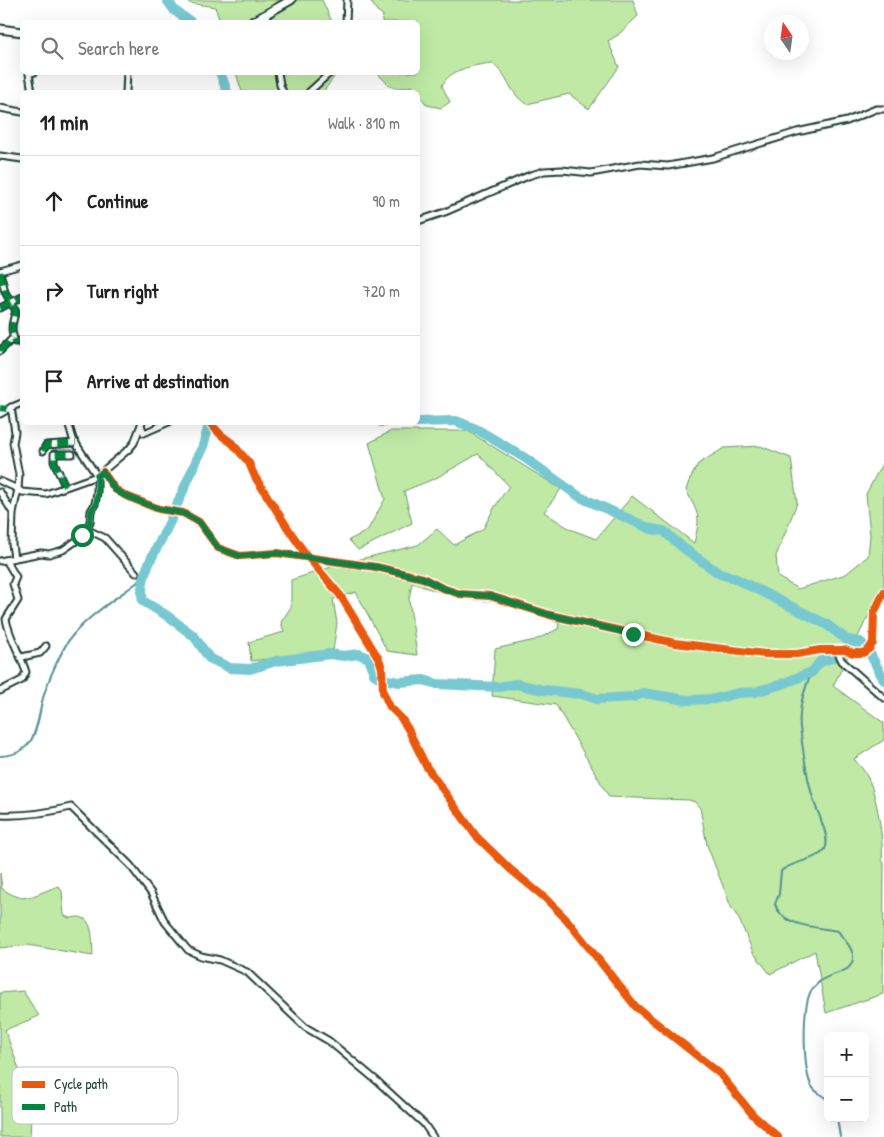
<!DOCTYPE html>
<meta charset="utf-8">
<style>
:root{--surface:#fff;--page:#f2f2f2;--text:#222;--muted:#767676;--line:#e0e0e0}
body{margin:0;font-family:"Patrick Hand",sans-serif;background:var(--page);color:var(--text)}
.controls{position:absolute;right:15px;bottom:15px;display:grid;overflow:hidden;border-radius:8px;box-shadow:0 5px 20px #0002}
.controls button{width:45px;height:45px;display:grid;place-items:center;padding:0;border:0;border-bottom:1px solid var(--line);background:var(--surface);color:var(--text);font:25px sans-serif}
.compass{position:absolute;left:764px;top:15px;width:45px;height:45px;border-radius:50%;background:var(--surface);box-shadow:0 5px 20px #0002;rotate:347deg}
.stop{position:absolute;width:15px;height:15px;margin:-11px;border:4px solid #0b8043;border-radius:50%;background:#fff}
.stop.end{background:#0b8043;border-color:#fff;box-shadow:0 1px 5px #0008}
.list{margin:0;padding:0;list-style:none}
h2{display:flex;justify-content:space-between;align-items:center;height:65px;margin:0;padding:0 20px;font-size:21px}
h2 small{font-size:16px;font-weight:400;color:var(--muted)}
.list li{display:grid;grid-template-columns:32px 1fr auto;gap:15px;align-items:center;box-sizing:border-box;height:90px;padding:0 20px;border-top:1px solid var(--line)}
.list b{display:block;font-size:19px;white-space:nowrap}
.list em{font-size:16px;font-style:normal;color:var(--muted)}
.icon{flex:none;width:28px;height:28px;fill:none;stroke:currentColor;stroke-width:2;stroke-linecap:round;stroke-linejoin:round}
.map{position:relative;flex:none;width:884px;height:1137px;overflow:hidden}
.search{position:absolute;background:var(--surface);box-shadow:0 5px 20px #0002;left:20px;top:20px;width:400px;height:55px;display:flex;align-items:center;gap:12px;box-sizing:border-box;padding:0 18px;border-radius:8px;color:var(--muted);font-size:19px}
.panel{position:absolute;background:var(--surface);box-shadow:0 5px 20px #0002;left:20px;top:90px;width:400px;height:335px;border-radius:8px}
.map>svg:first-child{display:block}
.green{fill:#bfe9a5;stroke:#6f936c}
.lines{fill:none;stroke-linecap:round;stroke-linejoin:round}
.stream{stroke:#549093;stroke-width:2}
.river{stroke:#78c8d2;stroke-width:10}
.street-casing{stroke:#1f3d34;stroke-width:9}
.secondary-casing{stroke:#1f3d34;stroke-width:11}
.street{stroke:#fff;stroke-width:5}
.secondary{stroke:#fff;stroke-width:7}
.quiet{stroke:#00873e;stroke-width:6;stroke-dasharray:12 6;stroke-linecap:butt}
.cycleway-casing{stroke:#fff;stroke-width:11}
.cycleway{stroke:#e8590c;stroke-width:8}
.route{stroke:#0b8043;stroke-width:6}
.key{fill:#fff;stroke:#bcc5c2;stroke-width:1}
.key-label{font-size:14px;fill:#1f3d34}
</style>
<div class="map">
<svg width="884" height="1137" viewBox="0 0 884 1137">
<rect width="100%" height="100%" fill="#fff"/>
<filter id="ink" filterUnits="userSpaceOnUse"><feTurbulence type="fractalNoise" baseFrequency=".02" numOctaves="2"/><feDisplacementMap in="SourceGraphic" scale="10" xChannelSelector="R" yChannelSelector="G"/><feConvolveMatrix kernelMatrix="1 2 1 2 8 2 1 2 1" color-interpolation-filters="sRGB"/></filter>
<g filter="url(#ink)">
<g class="green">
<polygon points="188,0 322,0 332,22 220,22 215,7 189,3"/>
<path d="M370,0H633L638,16L618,35L608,41L619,67L589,109L569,94L527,104C508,94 510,75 492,63C475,65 449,69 442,86L450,102L441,108L427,105L412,86C391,91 392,88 377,73L418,72V22H382L383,15L377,11Z"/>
<polygon points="236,73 337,73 323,92 242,92"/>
<path d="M391,431H468L561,489L544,512L570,529L596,539L632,496L694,543C701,515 699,516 686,490L689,481L698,464L724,448L760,446L791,458L797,503L776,556L778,577L798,589L846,574L868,556L870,535L866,494L884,460V585L833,686L884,723V740L854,759C859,765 865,771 868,778C877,796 884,841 882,860L884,863L883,994L826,1013L815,951L770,974L753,952L739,919L731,907L707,845L700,808L695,802L689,800L609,797L556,705L492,696L495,649L535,640L558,629L559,623L500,602L461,599L412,583L409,599L417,655L387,651L356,592L333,599L337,623L333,651L251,661L249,642L284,632L281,622L291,607V580L344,563L418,545L437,529L454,545L483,529L494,508L509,486L478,454L436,478L404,491L412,523L358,550L349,540L367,531L385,499L369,443Z"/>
<path d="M0,873L2,889L13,895L22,898L33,896L58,886L62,891L64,915C70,920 73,917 79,917C95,918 92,946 93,956L27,945L0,948Z"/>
<polygon points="23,991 39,1016 5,1030 23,1080 32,1096 30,1137 0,1137 0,993"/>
</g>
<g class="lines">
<g class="stream">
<path d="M812,672C804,689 798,708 800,727C803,751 806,776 813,798C815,807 820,815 822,823C825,831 829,842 825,849C819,860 792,861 781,871L779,894L775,904C781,927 818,927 838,931C843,939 853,947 853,957C853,975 829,972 819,982C816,985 813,988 811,991C802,1007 803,1068 811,1085C815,1093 822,1094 828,1100"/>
<path d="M0,756C37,755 36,726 43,698C47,683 62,648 72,636C92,612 119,597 143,578"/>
<polyline points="837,1118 840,1137"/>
</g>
<g class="river">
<polyline points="167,0 175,11 191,22"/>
<polyline points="220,72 227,92"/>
<path d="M210,422L203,446L174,511C166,538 136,572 143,601L166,615L194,636L209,658L230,668L250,669L276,661L330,654L344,656L359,654L369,658L374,674L382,679L399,682L424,680L437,684L498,687L516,684L544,690L582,694L597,699L633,697L643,693L687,700L714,699L738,693L755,692L782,684L812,672L820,662L840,655L860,642"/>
<polyline points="381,422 385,422"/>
<polyline points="418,422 456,421 478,430 525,458 580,497 651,529 664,531 682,547 720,574 734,578 826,624 847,640 860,642 867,648 884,680"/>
</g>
<g class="street-casing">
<g id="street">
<polyline points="266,14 268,22"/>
<polyline points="346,22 347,0"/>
<polyline points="278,72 280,85 283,92"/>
<polyline points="32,92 29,74 35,72"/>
<polyline points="126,92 127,72"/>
<polyline points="309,92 331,72"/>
<polyline points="0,108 22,112"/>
<polyline points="0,156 22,159"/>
<polyline points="418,221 445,212 528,176 544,171 562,170 591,173 640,164 668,166 713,158 797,132 847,121 876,109 884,109"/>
<polyline points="0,271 22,265"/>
<path d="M0,272L5,292L16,311C12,323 10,329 15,342L18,341L22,345"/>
<polyline points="0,308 22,297"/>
<polyline points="0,351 13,338"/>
<polyline points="11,407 15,432 13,443 19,475 18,489 13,513"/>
<polyline points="0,414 12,407 22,403"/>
<polyline points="209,422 221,435 232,443 249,463 255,477 291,533 307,556 340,595 379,659 382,668 383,692 390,707 401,718 408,729 426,766 476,836 510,869 544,897 567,920 636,1007 719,1073 753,1115 778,1137"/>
<polyline points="141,425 144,433 169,422"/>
<polyline points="43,451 46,445 76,443"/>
<polyline points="103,472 115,489 126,496 159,509 183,513 199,522 218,548 240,556 277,553 376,567 423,578 442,588 460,594 490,596 550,615 675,643 765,654 797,654 820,650 845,650 853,653 863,653 869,649 873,643 874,613 884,592"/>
<polyline points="0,481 18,489 22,492 46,494 97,476 129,449 134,443 142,422"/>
<polyline points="65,486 54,462 54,454 72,454"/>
<polyline points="0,492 13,513 12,544 14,558"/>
<polyline points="86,529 105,538 136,573"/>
<polyline points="0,561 41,553 49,554 63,550 76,541 86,529 90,522 91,511 95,504 97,492 97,476 73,439 68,422"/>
<polyline points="837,651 842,661 884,698"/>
<polyline points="22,657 40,653 46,646"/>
<path d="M0,691L22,680L26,672C20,653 9,637 6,619L18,600L13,584L16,577L6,560"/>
<path d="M0,815C25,816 47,813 71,807L130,865L151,893L165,922L188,950L201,956L220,960L247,972L305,1027L329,1041L377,1081L424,1124L433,1137"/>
</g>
</g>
<g class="secondary-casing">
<g id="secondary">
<polyline points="252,22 291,0"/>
<polyline points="0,29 22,32"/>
</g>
</g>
<use href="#street" class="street"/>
<use href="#secondary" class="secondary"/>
<g class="quiet">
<path d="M0,272L5,292L16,311C12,323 10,329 15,342L18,341L22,345"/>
<polyline points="0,308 22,297"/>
<polyline points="0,351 13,338"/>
<polyline points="0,408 7,409"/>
<polyline points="43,451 46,445 76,443"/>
<polyline points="65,486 54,462 54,454 72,454"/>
</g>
<g class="cycleway-casing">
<g id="cycleway">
<polyline points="209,422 221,435 232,443 249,463 255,477 291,533 307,556 340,595 379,659 382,668 383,692 390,707 401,718 408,729 426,766 476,836 510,869 544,897 567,920 636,1007 719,1073 753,1115 778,1137"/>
<polyline points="103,472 115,489 126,496 159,509 183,513 199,522 218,548 240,556 277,553 376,567 423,578 442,588 460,594 490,596 550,615 675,643 765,654 797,654 820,650 845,650 853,653 863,653 869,649 873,643 874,613 884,592"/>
</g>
</g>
<use href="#cycleway" class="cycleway"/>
</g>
</g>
<g class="lines" filter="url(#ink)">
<polyline class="route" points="82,535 90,522 91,511 96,504 98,492 97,476 103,472 115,490 126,496 159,509 183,513 199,522 218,548 240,556 277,553 376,567 423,578 442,588 460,594 490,596 550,615 633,634"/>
</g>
<rect x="12" y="1067" width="166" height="57" rx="8" class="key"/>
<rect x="22" y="1081" width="23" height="7" fill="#e8590c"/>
<rect x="22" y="1104" width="23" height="6" fill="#00873e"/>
<g class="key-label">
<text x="54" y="1089">Cycle path</text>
<text x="54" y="1112">Path</text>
</g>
</svg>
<div class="controls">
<button>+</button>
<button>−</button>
</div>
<svg class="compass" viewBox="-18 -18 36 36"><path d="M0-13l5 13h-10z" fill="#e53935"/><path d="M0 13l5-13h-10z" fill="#767676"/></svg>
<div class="stop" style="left:82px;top:535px"></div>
<div class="stop end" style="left:633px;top:634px"></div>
<div class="search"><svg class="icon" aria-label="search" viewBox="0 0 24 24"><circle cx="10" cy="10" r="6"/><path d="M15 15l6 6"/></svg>Search here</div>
<section class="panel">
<h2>11 min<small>Walk · 810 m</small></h2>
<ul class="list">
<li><svg class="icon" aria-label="ahead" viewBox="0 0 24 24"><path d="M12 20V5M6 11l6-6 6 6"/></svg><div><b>Continue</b></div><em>90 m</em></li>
<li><svg class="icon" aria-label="right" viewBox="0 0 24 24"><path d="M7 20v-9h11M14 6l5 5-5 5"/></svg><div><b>Turn right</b></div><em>720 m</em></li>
<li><svg class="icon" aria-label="arrive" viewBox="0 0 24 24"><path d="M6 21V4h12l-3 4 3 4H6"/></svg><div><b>Arrive at destination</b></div></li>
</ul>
</section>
</div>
